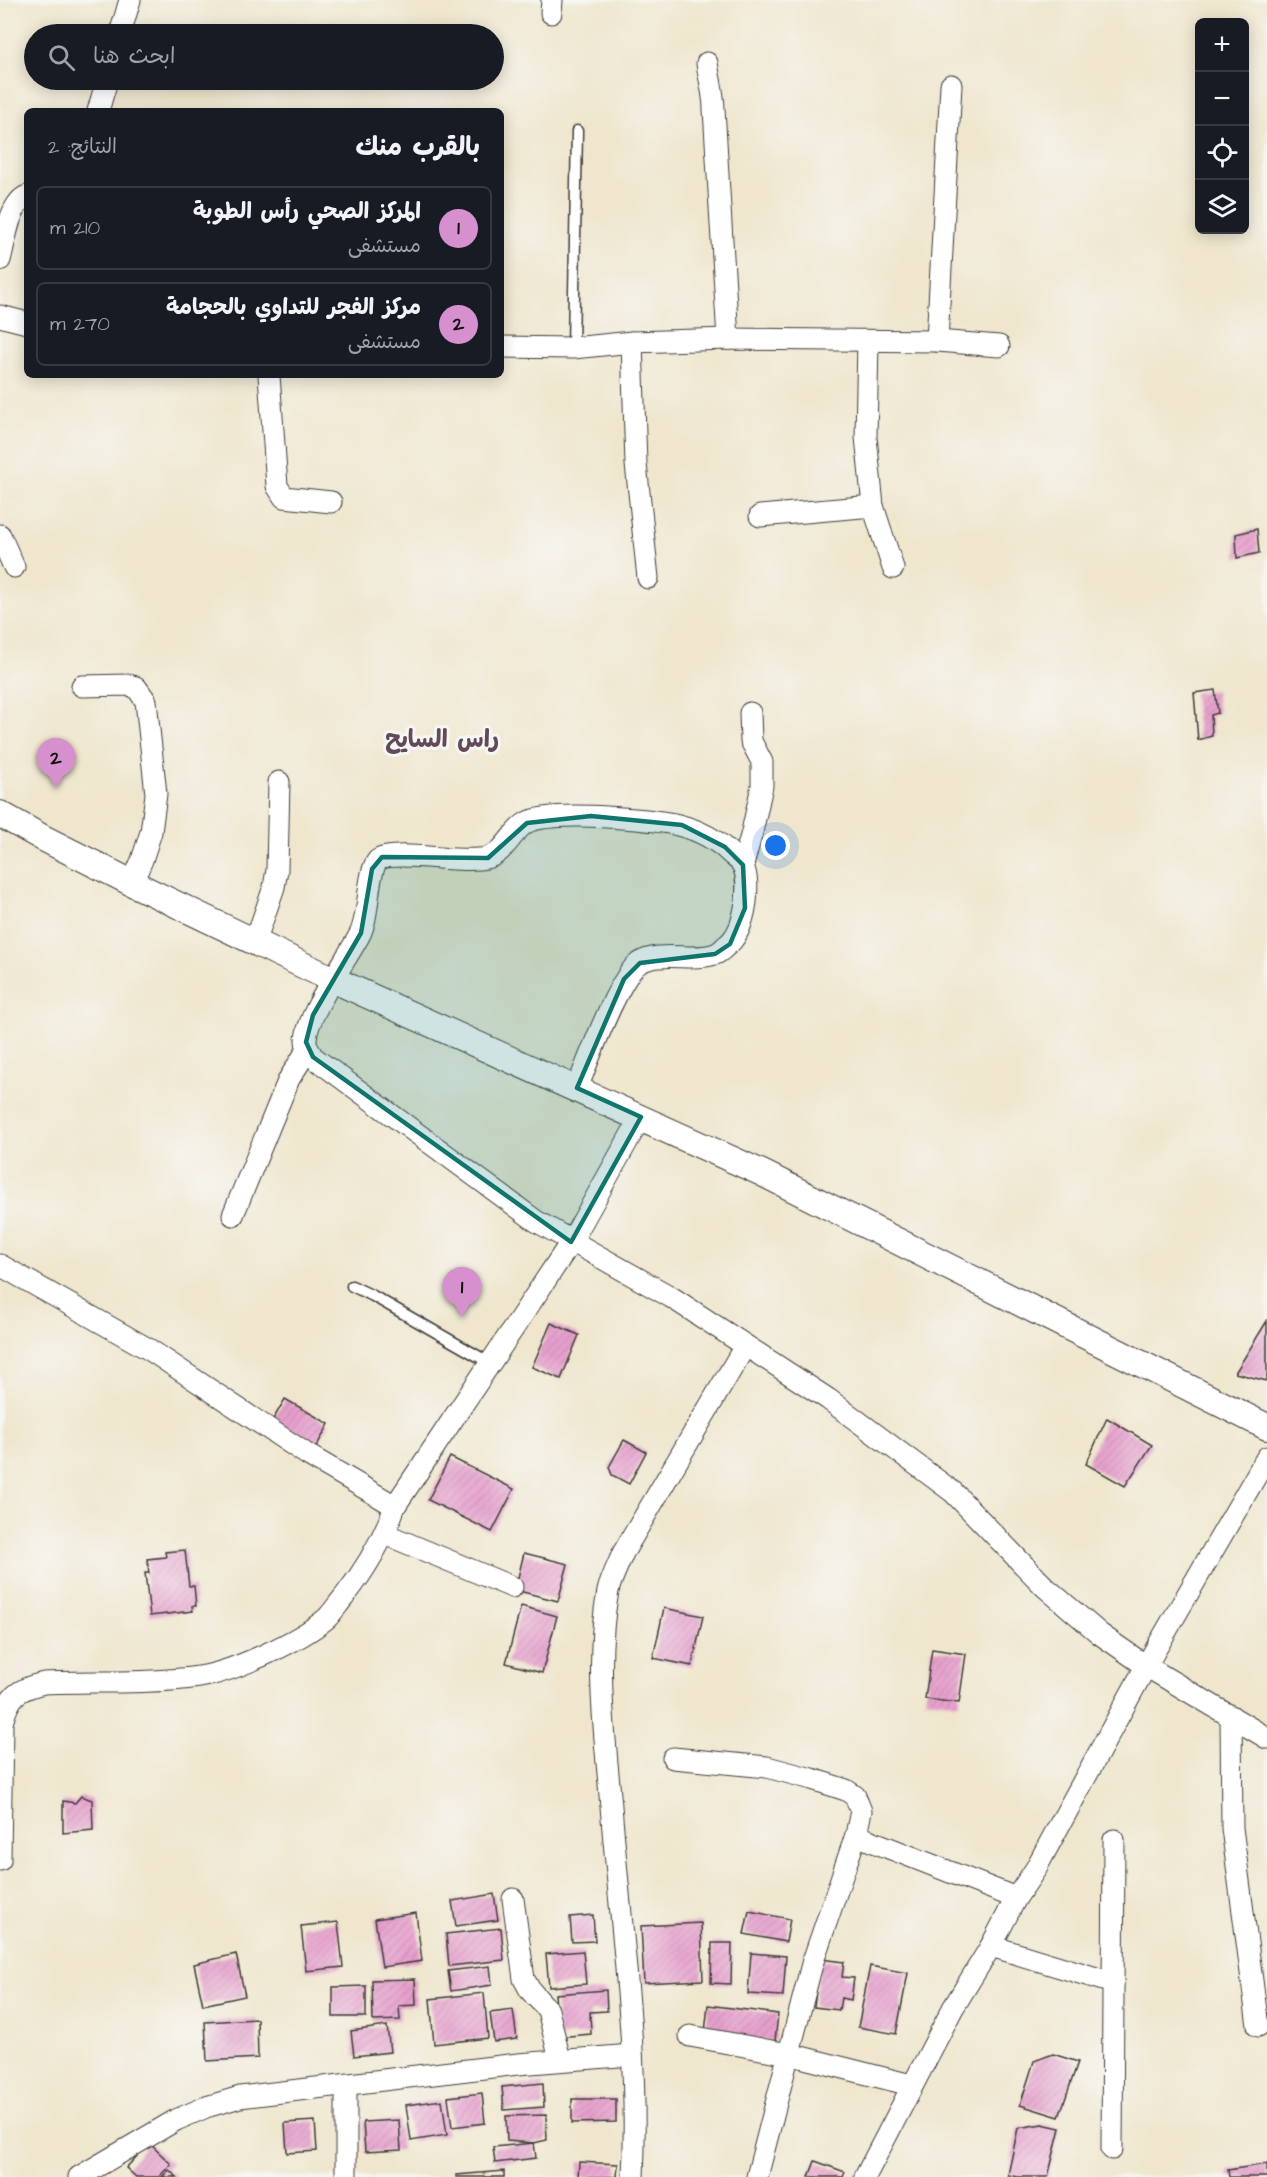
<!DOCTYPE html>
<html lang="ar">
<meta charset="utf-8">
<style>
:root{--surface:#171b24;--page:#20242c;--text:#f1f3f6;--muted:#9ea1a6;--line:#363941;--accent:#d690ce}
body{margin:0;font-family:"Architects Daughter","Playpen Sans Arabic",sans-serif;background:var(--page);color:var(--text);direction:rtl}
.controls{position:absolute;right:18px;top:18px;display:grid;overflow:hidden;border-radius:9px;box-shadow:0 3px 15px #0003}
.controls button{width:54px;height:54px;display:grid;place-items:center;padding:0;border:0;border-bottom:2px solid var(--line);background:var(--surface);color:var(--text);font:30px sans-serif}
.you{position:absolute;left:776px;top:846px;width:21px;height:21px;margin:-15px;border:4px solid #fff;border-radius:50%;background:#1a73e8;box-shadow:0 0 0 9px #1a73e833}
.badge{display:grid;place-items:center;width:39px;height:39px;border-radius:50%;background:var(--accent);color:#111;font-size:20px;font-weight:700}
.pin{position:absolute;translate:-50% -50px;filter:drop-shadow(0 2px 3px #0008)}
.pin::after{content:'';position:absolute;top:32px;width:21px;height:18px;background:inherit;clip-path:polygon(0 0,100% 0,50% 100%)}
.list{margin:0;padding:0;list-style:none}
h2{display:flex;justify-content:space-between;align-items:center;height:78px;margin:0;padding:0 24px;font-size:26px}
h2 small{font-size:20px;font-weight:400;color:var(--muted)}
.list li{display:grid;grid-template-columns:39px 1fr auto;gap:18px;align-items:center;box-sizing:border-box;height:84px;margin:0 12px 12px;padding:0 12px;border:2px solid var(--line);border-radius:9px}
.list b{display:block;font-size:22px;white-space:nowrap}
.list p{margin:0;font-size:20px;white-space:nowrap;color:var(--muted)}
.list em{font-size:20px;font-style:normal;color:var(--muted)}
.icon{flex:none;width:33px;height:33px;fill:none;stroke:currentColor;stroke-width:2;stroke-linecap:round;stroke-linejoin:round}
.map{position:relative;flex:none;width:1267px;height:2177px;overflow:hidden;direction:ltr}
.search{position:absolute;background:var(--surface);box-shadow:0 3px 15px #0003;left:24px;top:24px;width:480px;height:66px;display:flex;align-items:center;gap:15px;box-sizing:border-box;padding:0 21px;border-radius:33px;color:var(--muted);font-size:22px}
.panel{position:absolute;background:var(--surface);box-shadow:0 3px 15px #0003;left:24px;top:108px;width:480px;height:270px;border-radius:9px;direction:rtl}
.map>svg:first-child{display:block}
.building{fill:url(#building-hatch)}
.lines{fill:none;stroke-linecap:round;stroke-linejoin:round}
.service-casing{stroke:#3c3a37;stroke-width:13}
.minor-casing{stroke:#3c3a37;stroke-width:23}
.tertiary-casing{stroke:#3c3a37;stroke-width:28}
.service{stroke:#fff;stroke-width:10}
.minor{stroke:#fff;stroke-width:21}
.tertiary{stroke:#fff;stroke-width:26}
.marked{fill:#0f766e;fill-opacity:0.2;stroke:#0f766e;stroke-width:4.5;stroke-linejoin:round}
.labels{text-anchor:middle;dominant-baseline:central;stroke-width:6;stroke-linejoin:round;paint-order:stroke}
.district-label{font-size:24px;font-weight:bold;fill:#634a5a;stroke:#f6f6f2}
</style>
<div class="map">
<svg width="1267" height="2177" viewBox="0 0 1267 2177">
<defs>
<pattern id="building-hatch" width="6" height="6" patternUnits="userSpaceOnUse" patternTransform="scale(1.5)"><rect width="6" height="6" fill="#e7a0cd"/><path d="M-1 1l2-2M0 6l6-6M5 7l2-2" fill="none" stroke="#c689af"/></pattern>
</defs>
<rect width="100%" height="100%" fill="#f6f6f2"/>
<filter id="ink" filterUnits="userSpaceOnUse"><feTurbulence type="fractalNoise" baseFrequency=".0167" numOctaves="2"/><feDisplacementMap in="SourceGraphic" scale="12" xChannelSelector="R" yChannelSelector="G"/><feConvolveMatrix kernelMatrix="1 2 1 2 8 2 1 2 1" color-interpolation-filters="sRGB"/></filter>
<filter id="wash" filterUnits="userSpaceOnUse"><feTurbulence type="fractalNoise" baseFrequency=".008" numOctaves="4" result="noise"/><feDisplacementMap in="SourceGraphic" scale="24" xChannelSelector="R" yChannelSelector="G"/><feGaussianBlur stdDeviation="1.35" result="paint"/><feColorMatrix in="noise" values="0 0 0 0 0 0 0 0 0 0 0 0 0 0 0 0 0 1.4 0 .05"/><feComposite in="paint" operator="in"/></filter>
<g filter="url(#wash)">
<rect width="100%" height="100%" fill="#efe6cd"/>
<g id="blocks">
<g class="building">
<polygon points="1257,529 1259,553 1237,558 1236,534"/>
<polygon points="1215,690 1218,713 1211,715 1212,736 1198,740 1194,693"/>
<polygon points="1267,1321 1267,1381 1235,1373"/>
<polygon points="551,1323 579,1335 561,1379 532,1367"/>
<polygon points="285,1399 329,1424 315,1449 271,1423"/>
<polygon points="1107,1418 1152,1445 1125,1486 1086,1464"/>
<polygon points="624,1440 646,1452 629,1484 612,1475 609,1467"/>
<polygon points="450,1457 514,1489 492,1532 428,1500"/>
<polygon points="185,1550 189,1586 194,1586 196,1606 192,1606 193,1611 150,1616 145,1573 149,1573 147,1559 166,1557 165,1552"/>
<polygon points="524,1553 568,1564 558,1601 515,1590"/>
<polygon points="521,1606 557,1616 542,1673 506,1663"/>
<polygon points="664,1608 703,1616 692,1666 653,1658"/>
<polygon points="932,1649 966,1654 959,1703 925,1699"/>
<polygon points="81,1796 92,1800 93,1830 63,1833 63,1801 75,1803"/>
<polygon points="494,1894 498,1920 456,1926 452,1901"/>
<polygon points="749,1911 790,1919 786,1942 744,1934"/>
<polygon points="416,1913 422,1961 382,1967 375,1919"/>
<polygon points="593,1915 595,1941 572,1942 570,1917"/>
<polygon points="338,1922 343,1967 306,1971 301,1926"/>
<polygon points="701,1923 703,1980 644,1983 641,1926"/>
<polygon points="501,1928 504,1960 449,1966 446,1934"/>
<polygon points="712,1943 732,1943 731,1984 711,1983"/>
<polygon points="583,1951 586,1984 549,1987 546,1954"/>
<polygon points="751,1953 786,1956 783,1996 748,1994"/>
<polygon points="236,1954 245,1996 203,2005 194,1964"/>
<polygon points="820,1959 844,1962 842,1977 854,1978 851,2000 841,1998 839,2010 814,2007"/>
<polygon points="490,1966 492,1985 451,1991 448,1971"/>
<polygon points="870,1966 908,1973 896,2034 858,2027"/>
<polygon points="415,1979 416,2005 399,2006 400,2020 373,2021 372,1980"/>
<polygon points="366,1986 366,2017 333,2017 333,1987"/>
<polygon points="606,1990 607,2011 590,2012 591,2034 558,2037 555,1994"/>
<polygon points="484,1993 488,2038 434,2044 430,1999"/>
<polygon points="708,2005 778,2014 775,2041 705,2032"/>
<polygon points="513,2010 517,2039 494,2042 490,2013"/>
<polygon points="257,2019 258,2058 207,2061 205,2022"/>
<polygon points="387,2026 390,2052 354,2056 351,2031"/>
<polygon points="1053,2054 1078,2062 1059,2117 1020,2105 1034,2061"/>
<polygon points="543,2083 544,2107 504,2110 502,2087"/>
<polygon points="482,2093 485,2123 452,2127 448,2097"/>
<polygon points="572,2099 616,2099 616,2122 572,2123"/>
<polygon points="442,2100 447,2135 411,2141 406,2105"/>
<polygon points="546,2115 547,2140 534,2143 507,2141 506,2116"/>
<polygon points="399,2120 401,2150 365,2152 363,2122"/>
<polygon points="315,2121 317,2151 287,2153 285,2123"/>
<polygon points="1042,2124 1060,2128 1048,2177 1018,2177 1008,2175 1018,2128"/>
<polygon points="149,2143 171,2164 159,2177 136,2177 126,2168"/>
<polygon points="534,2143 536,2158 495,2163 493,2147"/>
<polygon points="815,2161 845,2172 843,2177 809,2177"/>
<polygon points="579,2162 618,2164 617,2177 578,2177"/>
<polygon points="1267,2164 1267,2177 1229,2177 1228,2170"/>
<polygon points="169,2170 177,2177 162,2177"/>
<polygon points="504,2171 504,2177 456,2177 456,2175"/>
</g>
</g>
</g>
<g filter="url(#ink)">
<use href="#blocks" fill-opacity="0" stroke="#3c3a37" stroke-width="1.5"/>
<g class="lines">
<g class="service-casing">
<g id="service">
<polyline points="573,348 577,131"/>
<polyline points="352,1286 373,1296 490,1363"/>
</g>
</g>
<g class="minor-casing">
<g id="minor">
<polyline points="551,13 552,0"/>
<polyline points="120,34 130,0"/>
<path d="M707,63C709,78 714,94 714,109C718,185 723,262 728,339"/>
<polyline points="98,111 107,80"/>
<path d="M0,260C5,243 9,203 27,196"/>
<polyline points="0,316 27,323"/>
<polyline points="868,341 866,437 873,506 893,568"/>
<polyline points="937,341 951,85"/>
<polyline points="632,342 636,464 648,578"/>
<polyline points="501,347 573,348 632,342 728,339 937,341 999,346"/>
<polyline points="269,375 277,486 284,497 331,502"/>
<polyline points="760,516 873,506"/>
<polyline points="0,535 14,567"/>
<polyline points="82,686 129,685 136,687 146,701 156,794 151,832 142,860 132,883"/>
<polyline points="743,865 752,832 762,786 762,762 751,741 750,713"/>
<polyline points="255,942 274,887 277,870 279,782"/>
<path d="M577,1088C588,1062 618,977 639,963C659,950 693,962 715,954C719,953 723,949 726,946C739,937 744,916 746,902C747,890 748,877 743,866C741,861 734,857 730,853C697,820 651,820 607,817C590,816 541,814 526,823C511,832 505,854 486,858C460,864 396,849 378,860C367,872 370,914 360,934C346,961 307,1014 306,1040C306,1047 310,1052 313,1057L536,1221L671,1297L828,1399L953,1492L1045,1587L1100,1634L1146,1666L1267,1738"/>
<polyline points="233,1215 289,1079 308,1049"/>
<polyline points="0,1265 150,1350 308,1455 395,1506"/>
<polyline points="385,1534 512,1587"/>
<polyline points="1231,1716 1232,1828 1258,2026"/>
<polyline points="673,1758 767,1767 812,1779 846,1790 855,1796 861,1811 856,1835 812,1964 757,2177"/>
<polyline points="856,1835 1016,1898"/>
<path d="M0,1860L2,1723C9,1696 17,1689 44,1683C95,1681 148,1684 199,1677C233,1672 300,1641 327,1618C333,1612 338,1604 344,1597C366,1569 383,1540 395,1506L571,1242L641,1117"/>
<polyline points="513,1899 524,1979 530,1990 548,2010 560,2060"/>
<polyline points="991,1946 1113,1983"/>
<polyline points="690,2036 789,2054 911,2085"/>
<polyline points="1112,2149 1114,1840"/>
<polyline points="79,2177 176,2120 206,2107 240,2097 518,2064 632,2055"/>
<polyline points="346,2177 346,2085"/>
<path d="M633,2177C639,2058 622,1937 612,1818C606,1744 594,1665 608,1591C611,1579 618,1565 623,1553L745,1346"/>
<polyline points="865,2177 953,2008 991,1946 1016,1898 1035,1870 1146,1666 1267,1457"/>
</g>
</g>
<g class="tertiary-casing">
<polyline id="tertiary" points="0,814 43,838 132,883 334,980 762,1173 1267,1427"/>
</g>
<use href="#service" class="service"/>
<use href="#minor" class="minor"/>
<use href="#tertiary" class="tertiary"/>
</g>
</g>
<path class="marked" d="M591,816L682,825L725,847L743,865L745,908L730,944L715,954L640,963L624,979L577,1088L641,1117L571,1242L313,1057L306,1042L313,1015L361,933L372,869L382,857L488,858L527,823Z"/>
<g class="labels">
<g class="district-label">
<text x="442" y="740">راس السايح</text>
</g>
</g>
</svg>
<div class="controls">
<button>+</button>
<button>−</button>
<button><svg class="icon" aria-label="locate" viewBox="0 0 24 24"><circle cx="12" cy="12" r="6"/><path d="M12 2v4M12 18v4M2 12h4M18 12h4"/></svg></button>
<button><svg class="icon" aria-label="layers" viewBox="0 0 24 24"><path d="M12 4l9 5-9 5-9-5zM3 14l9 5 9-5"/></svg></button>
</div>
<div class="you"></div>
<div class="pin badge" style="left:462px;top:1317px">1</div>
<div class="pin badge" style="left:56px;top:788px">2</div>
<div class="search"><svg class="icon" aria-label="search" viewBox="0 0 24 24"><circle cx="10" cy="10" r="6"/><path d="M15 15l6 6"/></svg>ابحث هنا</div>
<section class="panel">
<h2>بالقرب منك<small>النتائج: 2</small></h2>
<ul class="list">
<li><span class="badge">1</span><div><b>المركز الصحي رأس الطوبة</b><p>مستشفى</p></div><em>210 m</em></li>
<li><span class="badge">2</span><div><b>مركز الفجر للتداوي بالحجامة</b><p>مستشفى</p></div><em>270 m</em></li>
</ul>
</section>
</div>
